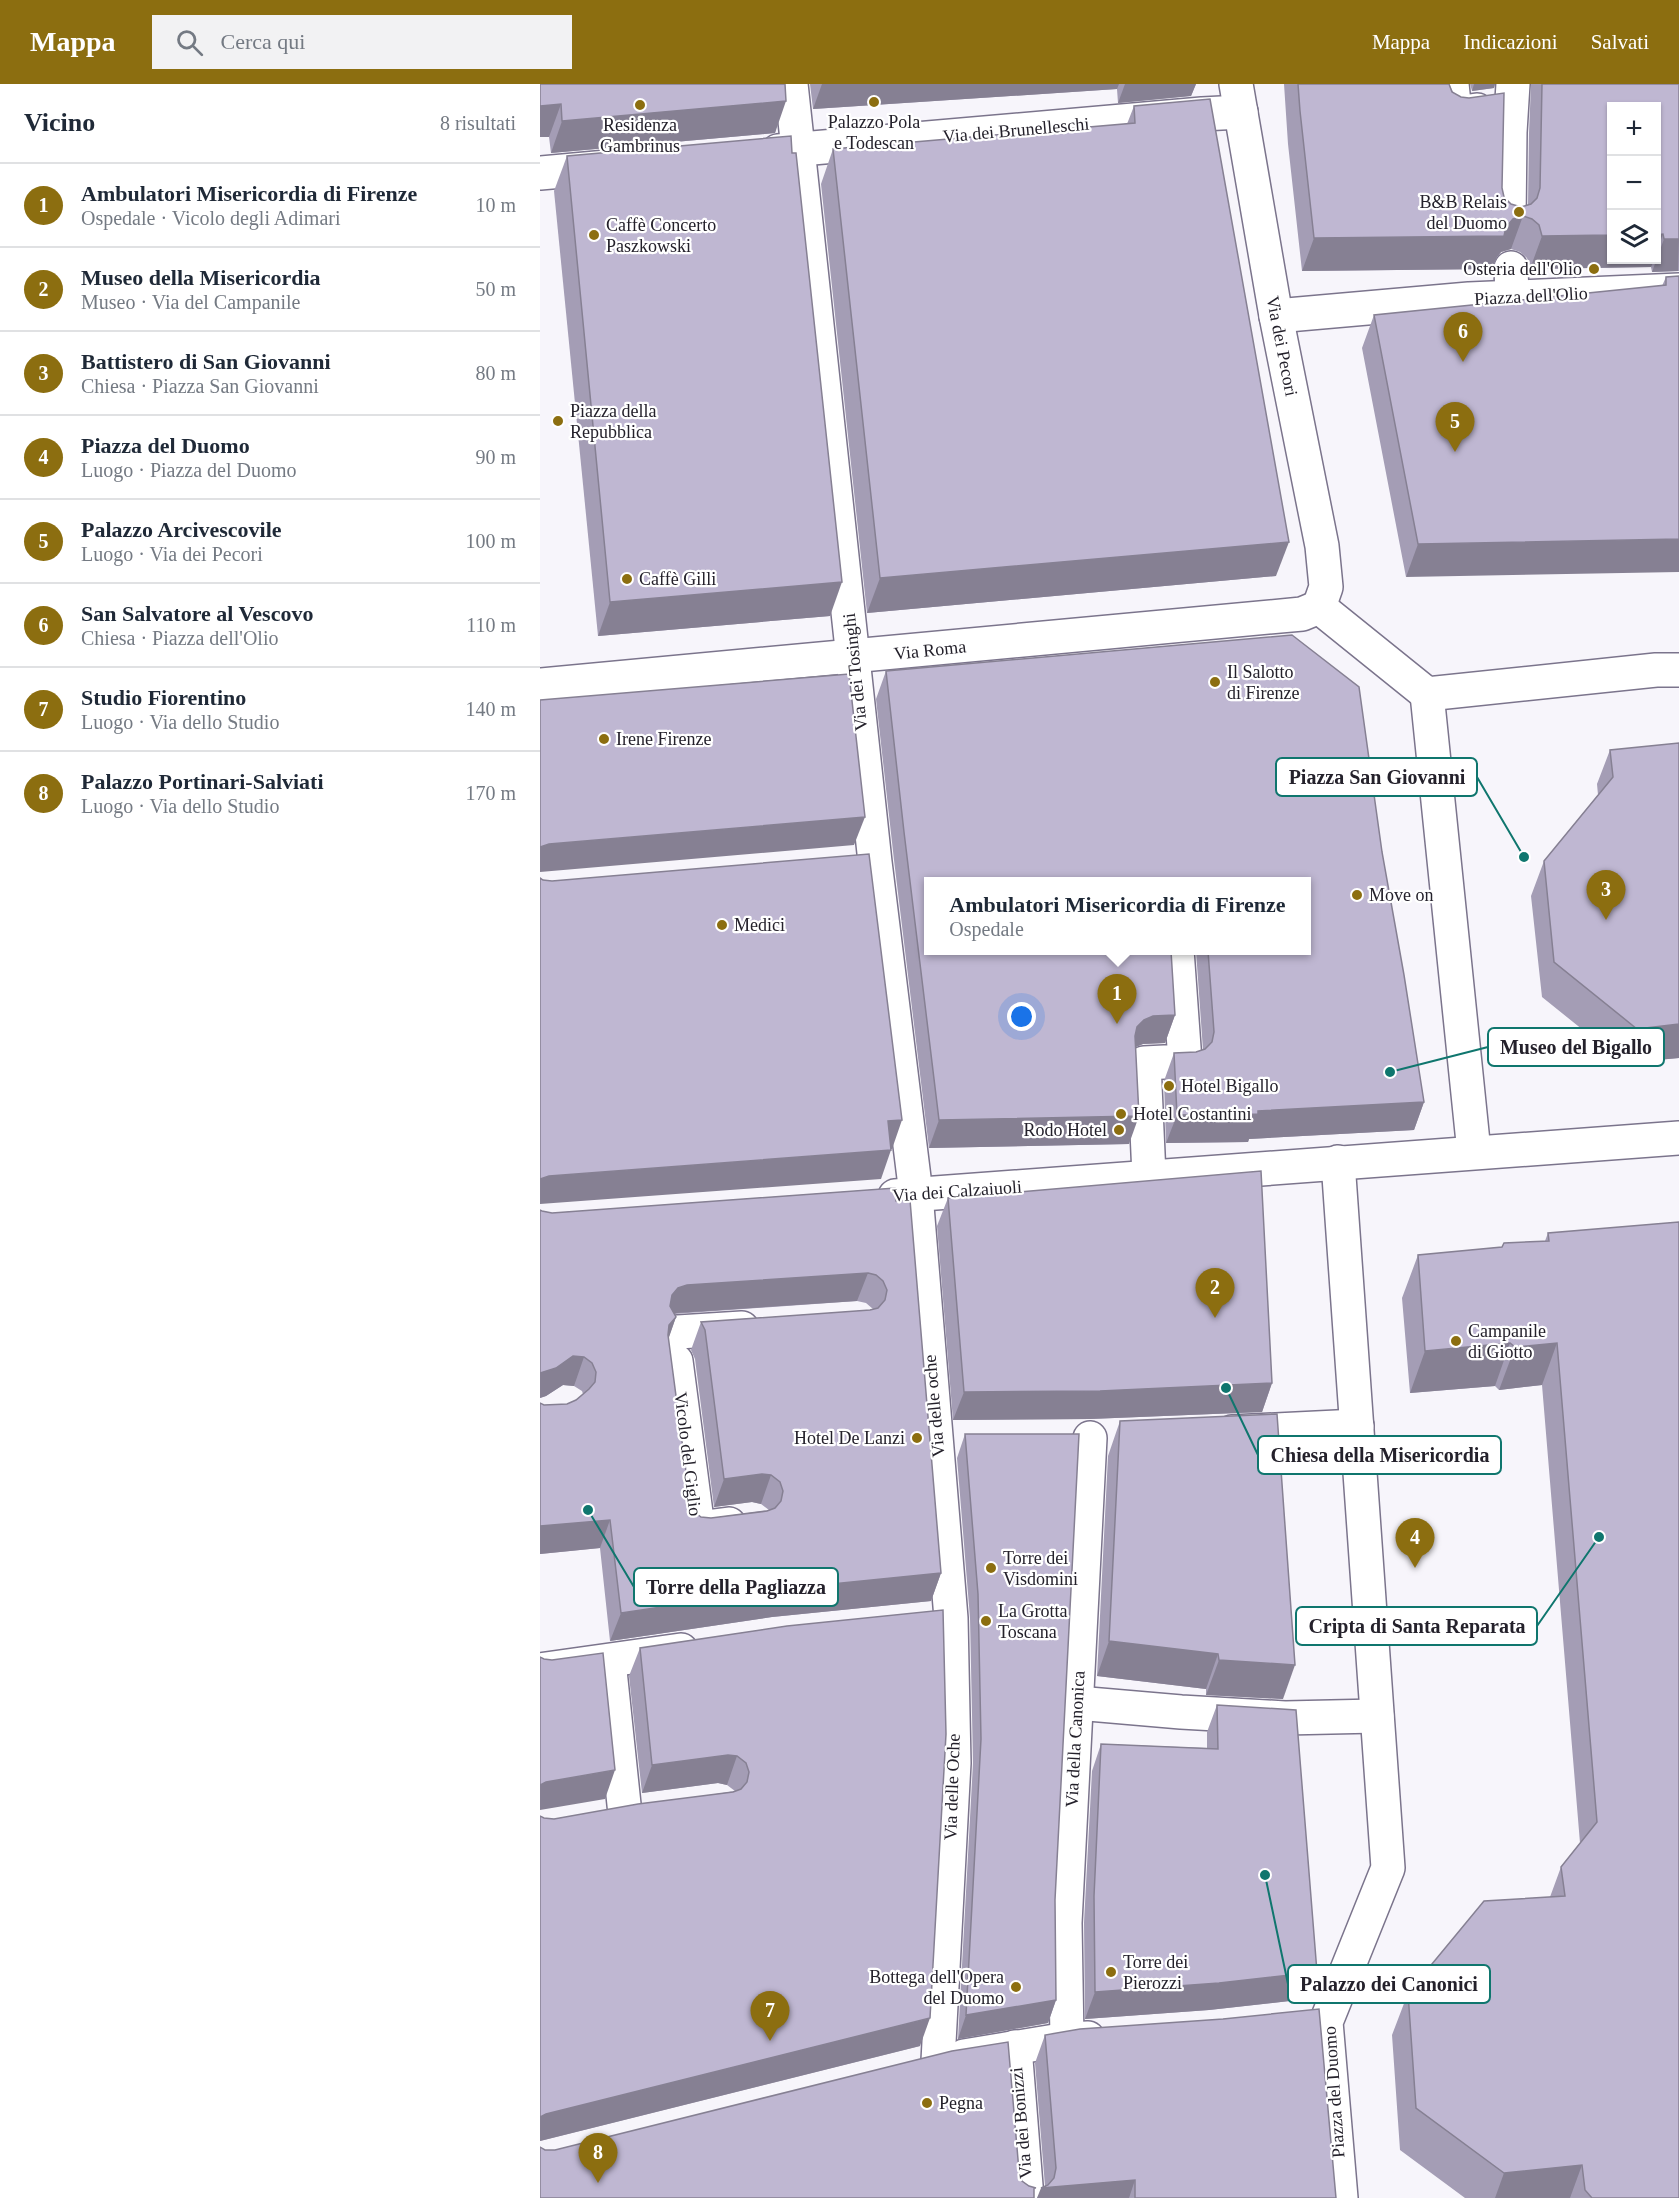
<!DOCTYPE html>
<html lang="it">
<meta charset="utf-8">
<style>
:root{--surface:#fff;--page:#f2f2f3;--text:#1f2937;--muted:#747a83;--line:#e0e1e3;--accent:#8c6e10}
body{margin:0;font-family:Georgia,serif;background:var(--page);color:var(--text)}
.controls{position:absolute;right:18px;top:18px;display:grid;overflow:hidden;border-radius:0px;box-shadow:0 2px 4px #0004}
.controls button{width:54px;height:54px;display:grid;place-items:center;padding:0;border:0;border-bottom:2px solid var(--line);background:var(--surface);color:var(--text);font:30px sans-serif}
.you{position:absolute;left:482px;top:933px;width:21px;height:21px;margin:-15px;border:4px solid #fff;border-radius:50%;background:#1a73e8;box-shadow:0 0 0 9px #1a73e833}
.badge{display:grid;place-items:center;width:39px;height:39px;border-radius:50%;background:var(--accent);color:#fff;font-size:20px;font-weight:700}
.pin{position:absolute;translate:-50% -50px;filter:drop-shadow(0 2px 3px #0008)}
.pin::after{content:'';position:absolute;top:32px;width:21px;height:18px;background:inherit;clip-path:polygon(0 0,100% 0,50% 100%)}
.popup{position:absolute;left:384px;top:793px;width:387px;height:78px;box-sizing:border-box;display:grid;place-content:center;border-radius:0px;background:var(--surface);filter:drop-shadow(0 2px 4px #0005);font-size:20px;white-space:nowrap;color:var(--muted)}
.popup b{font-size:22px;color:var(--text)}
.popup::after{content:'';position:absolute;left:50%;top:100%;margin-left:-12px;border:12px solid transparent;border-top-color:var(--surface)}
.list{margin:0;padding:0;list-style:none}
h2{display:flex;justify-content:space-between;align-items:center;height:78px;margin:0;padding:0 24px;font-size:26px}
h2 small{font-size:20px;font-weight:400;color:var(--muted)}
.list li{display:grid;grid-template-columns:39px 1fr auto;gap:18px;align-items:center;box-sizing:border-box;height:84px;padding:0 24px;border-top:2px solid var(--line)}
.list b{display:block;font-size:22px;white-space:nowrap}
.list p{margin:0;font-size:20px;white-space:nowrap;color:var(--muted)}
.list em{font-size:20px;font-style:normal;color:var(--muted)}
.icon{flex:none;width:33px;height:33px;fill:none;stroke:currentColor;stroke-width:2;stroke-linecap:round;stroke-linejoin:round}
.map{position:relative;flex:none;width:1139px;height:2114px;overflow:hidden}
header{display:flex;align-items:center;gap:36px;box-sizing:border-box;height:84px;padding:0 30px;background:var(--accent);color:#fff}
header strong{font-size:28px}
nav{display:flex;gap:33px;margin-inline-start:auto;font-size:21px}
.search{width:420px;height:54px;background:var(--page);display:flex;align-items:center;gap:15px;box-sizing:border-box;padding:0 21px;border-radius:0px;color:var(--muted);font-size:22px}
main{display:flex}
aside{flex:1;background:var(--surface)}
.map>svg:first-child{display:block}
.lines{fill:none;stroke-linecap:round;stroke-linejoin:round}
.street-casing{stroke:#7b748c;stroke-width:36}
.street{stroke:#fff;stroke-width:33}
.wall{fill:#a49db5;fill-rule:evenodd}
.shaded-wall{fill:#868093}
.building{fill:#bfb7d2;stroke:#868093;stroke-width:1.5;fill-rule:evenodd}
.poi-dot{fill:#8c6e10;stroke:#fff;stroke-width:2}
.labels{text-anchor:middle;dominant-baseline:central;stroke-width:4.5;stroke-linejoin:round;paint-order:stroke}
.poi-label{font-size:18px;fill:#24212b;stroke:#fff;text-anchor:start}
.street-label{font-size:18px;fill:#24212b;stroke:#fff}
.leader{fill:none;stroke:#0f766e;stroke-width:2}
.callout-dot{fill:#0f766e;stroke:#fff;stroke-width:2}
.callout{fill:#fff;stroke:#0f766e;stroke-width:2}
.callout-label{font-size:20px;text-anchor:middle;font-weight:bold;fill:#24212b}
</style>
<header>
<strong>Mappa</strong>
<div class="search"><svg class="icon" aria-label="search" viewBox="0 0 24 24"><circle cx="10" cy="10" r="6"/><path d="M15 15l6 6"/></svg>Cerca qui</div>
<nav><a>Mappa</a><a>Indicazioni</a><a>Salvati</a></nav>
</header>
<main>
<aside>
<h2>Vicino<small>8 risultati</small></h2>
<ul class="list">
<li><span class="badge">1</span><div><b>Ambulatori Misericordia di Firenze</b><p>Ospedale · Vicolo degli Adimari</p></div><em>10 m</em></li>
<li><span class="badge">2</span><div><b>Museo della Misericordia</b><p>Museo · Via del Campanile</p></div><em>50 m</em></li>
<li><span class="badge">3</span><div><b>Battistero di San Giovanni</b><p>Chiesa · Piazza San Giovanni</p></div><em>80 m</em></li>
<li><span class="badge">4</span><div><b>Piazza del Duomo</b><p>Luogo · Piazza del Duomo</p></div><em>90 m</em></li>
<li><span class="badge">5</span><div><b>Palazzo Arcivescovile</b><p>Luogo · Via dei Pecori</p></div><em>100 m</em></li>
<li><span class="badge">6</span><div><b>San Salvatore al Vescovo</b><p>Chiesa · Piazza dell'Olio</p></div><em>110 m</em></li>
<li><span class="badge">7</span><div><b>Studio Fiorentino</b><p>Luogo · Via dello Studio</p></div><em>140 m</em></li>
<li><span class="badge">8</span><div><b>Palazzo Portinari-Salviati</b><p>Luogo · Via dello Studio</p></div><em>170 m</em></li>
</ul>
</aside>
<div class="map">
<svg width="1139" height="2114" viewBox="0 0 1139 2114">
<rect width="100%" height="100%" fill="#f7f5fb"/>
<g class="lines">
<g class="street-casing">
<g id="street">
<polyline points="251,0 335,778 376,1110 411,1534 414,1679 398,1977"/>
<polyline points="696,0 736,232 782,462 786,503 779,523"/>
<polyline points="912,0 915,29 937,26"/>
<polyline points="238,67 662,30 701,28"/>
<polyline points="0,89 67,83"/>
<polyline points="969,137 970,48 973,0"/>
<polyline points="971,184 972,212"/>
<polyline points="736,232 929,215 1139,206"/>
<polyline points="779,523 887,610 1116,586 1139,586"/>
<polyline points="0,601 762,530 779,523"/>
<polyline points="887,610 934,1068"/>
<polyline points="798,1078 848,1784 786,1938 801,2114"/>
<polyline points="609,1092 604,979 645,977 637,866"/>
<polyline points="355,1112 1139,1054"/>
<polyline points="138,1248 202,1244"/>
<polyline points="136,1277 158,1444 189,1440"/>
<polyline points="692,1348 817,1342"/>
<polyline points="69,1577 85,1730"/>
<polyline points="0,1586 141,1566"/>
<polyline points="537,1619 641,1628 745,1634 837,1632"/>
<polyline points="527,1955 525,1839 550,1354"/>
<polyline points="475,1963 487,2114"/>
<polyline points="424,1972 527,1955 548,1954"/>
</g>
</g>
<use href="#street" class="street"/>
</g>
<g class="wall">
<polygon points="0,0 245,0 235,49 11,69 9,53"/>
<polygon points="270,0 656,0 651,12 578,19 577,5 273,25"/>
<path d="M744,0H909L962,104L964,113L971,120L981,123L988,121L989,49L991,0H1139V187L1112,188L1111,183L990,185L987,174L980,168L971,165L961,168L957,173L952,185L762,187L748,60ZM1116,22V176H1071Z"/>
<polygon points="930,0 955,0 954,4 932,7"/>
<polygon points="594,22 736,492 327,529 281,100 293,65 587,40"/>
<polygon points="27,72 290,532 58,552 14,107"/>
<polygon points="1139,192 866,493 822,264 834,231 1122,202 1126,193"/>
<polygon points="346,587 842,768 884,1018 874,1046 709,1055 708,1058 626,1059 624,997 634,969 656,968 663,966 656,867 766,867 766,798 388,798 635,931 625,959 603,960 596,963 589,1060 389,1064 354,776 336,615"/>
<polygon points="1070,666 1139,974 1084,979 1002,913 991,812 1004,777 1058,711 1057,700"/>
<path d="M355,1104L401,1489L391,1517L232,1533L70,1557L60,1464L0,1470V1319L4,1321L27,1320L36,1316L43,1310L42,1307L34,1302L23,1301L6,1312L0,1314V1126L2,1127L12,1129ZM317,1217L326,1219L333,1225L330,1226L161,1238L151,1266L155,1275L174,1423L212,1418L221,1420L229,1426L171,1434L161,1433L153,1427L150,1418L128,1255L136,1233L134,1230Z"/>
<polygon points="408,1114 732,1299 722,1328 550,1335 413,1336 397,1142"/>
<polygon points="1008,1149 1139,2114 925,2114 860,2066 852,1951 868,1909 1010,1813 1021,1783 1040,1759 1002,1301 959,1306 955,1302 870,1309 862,1214 878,1171 962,1163 1005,1157"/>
<polygon points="580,1337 743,1615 666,1611 666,1605 557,1592 568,1372"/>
<polygon points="425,1350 515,1816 516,1916 508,1939 418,1955 433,1679 430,1534 417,1374"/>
<polygon points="247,1542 380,1962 0,2057 0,1732 4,1734 14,1735 195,1707 187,1701 178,1699 102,1709 89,1592 100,1564"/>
<polygon points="677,1621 777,1888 767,1915 669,1926 545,1935 544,1839 552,1687 561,1660 667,1664 667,1648"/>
<polygon points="505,1951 796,2114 497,2114 505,2102 495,1979"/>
</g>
<g class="shaded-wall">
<polygon points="243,0 245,0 239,18 246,17 235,49 11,69 22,37"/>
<polygon points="282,0 579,0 577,5 273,25"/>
<polygon points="585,0 656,0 651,12 578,19"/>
<polygon points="934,0 955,0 954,4 932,7"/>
<polygon points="21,20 9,53 0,53 0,22"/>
<polygon points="983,132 971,165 961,168 957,173 952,185 762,187 774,154 966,143 973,135"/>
<polygon points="1123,150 1116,169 1116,151"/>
<polygon points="1071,151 1071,176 1114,176 1111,183 990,185 1002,152"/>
<polygon points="1124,155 1139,155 1138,187 1112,188"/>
<polygon points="1139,455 1139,488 866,493 878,460"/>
<polygon points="749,458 736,492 327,529 340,494"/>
<polygon points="302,498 290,532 58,552 70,518"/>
<polygon points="325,733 314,761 0,788 0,763 9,760"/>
<polygon points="635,931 625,959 603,960 593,964 597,943 604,936 613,932"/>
<polygon points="1139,940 1139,974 1084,979 1097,945"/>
<polygon points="884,1018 874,1046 709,1055 708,1058 626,1059 637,1031"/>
<polygon points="599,1032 589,1060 389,1064 399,1036"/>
<polygon points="362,1036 352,1065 338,1065 348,1037"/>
<polygon points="351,1066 341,1095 0,1120 0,1095 9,1092"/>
<polygon points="328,1189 317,1217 137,1229 128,1232 132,1211 138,1204 147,1201"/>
<polygon points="136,1233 126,1262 129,1241"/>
<polygon points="970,1259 955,1302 870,1309 885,1267"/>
<polygon points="1017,1259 1002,1301 959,1306 975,1263"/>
<polygon points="33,1272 44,1273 34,1302 23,1301 6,1312 0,1314 0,1289"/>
<polygon points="732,1299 722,1328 550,1335 413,1336 424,1308"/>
<polygon points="222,1390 231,1391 221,1420 212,1418 174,1423 184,1395"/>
<polygon points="70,1436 60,1464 0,1470 0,1442"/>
<polygon points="401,1489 391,1517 232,1533 70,1557 81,1529 242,1505"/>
<polygon points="569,1557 678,1570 666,1605 557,1592"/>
<polygon points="679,1576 755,1581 743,1615 666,1611"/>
<polygon points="188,1671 197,1672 187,1701 178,1699 102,1709 112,1681"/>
<polygon points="75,1686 65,1715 0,1726 0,1701 6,1698"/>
<polygon points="777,1888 767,1915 669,1926 545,1935 555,1908"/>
<polygon points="516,1916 508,1939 418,1955 426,1931"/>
<polygon points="390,1934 380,1962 0,2057 0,2033 6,2030"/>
<polygon points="1042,2081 1030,2114 955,2114 964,2089"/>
<polygon points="595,2096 589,2114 497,2114 501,2104"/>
</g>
<g class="building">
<polygon points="0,0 245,0 246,17 22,37 21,20 0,22"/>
<polygon points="758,0 909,0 912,8 921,13 929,14 964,9 962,104 964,113 971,120 981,123 991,120 997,114 1000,104 1002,0 1139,0 1139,155 1124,155 1123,150 1116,151 1116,22 1071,22 1071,151 1002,152 999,141 992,135 983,132 973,135 966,143 964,152 774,154 760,27"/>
<polygon points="670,15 749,458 340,494 293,65 595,39 594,22"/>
<polygon points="251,52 252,69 256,69 302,498 70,518 27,72"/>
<polygon points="1139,192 1139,455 878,460 834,231 1126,201 1126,193"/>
<polygon points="752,551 819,603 842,768 864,891 884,1018 718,1027 718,1030 637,1031 634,969 656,968 665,965 672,958 674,948 668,867 766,867 766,798 388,798 388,867 631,867 635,931 613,932 604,936 597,943 595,952 599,1032 399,1036 364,748 346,587"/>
<polygon points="309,590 325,733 9,760 0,763 0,616"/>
<polygon points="1139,659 1139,940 1097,945 1014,878 1004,777 1073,693 1070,666"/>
<polygon points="329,770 362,1036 348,1037 351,1066 9,1092 0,1095 0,794 3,796 12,797"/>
<polygon points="721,1087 732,1299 560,1307 424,1308 408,1114"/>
<path d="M355,1104L356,1117L370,1116L401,1489L242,1505L81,1529L70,1436L0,1442V1319L4,1321L27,1320L36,1316L49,1305L55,1298L56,1288L52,1279L44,1273L33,1272L16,1284L0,1289V1126L2,1127L12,1129ZM328,1189L336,1191L343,1197L347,1206L345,1216L338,1224L330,1226L161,1238L165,1246L184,1395L222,1390L231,1391L240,1398L243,1407L241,1417L235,1424L227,1427L171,1434L161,1433L153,1427L150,1418L128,1251L129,1241L136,1233L130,1222L132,1211L138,1204L147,1201Z"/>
<polygon points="1139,1138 1139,2114 1052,2114 1045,2106 1042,2081 964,2089 876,2024 868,1909 944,1817 1025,1812 1021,1783 1057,1738 1017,1259 975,1263 970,1259 885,1267 878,1171 962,1163 964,1159 1009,1157 1008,1149"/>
<polygon points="737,1330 755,1581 679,1576 678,1570 569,1557 580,1337"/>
<polygon points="425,1350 539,1350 515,1816 516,1916 426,1931 441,1655 438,1510"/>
<polygon points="403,1526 406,1650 390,1934 6,2030 0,2033 0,1732 4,1734 14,1735 98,1720 193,1708 201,1705 207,1698 209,1688 206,1679 197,1672 188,1671 112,1681 100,1564 247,1542"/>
<polygon points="63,1569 75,1686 6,1698 0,1701 0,1573 4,1575 12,1576"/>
<polygon points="677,1621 756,1626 777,1888 679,1899 555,1908 554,1812 561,1660 678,1665"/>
<polygon points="779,1925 796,2114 595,2114 595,2096 501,2104 508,2101 514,2094 516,2084 505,1951 540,1945 683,1935"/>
<polygon points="468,1958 479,2087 482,2097 489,2102 496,2104 494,2104 494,2114 0,2114 0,2063 5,2066 15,2066 412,1967"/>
</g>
<g class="poi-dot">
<circle cx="334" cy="18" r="6"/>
<circle cx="100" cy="21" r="6"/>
<circle cx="979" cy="128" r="6"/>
<circle cx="54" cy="151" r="6"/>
<circle cx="1054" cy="185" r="6"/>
<circle cx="18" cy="337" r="6"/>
<circle cx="87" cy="495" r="6"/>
<circle cx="675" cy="598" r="6"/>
<circle cx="64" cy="655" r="6"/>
<circle cx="817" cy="811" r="6"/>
<circle cx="182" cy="841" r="6"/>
<circle cx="629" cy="1002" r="6"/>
<circle cx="581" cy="1030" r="6"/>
<circle cx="579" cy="1046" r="6"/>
<circle cx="916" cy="1257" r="6"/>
<circle cx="377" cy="1354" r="6"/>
<circle cx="451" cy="1484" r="6"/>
<circle cx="446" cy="1537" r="6"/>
<circle cx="571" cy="1888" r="6"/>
<circle cx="476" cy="1903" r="6"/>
<circle cx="387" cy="2019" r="6"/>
</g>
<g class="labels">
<g class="poi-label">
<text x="334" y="38" text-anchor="middle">Palazzo Pola<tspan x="334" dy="21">e Todescan</tspan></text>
<text x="100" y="41" text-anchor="middle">Residenza<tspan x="100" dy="21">Gambrinus</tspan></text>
<text x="967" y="118" text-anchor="end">B&amp;B Relais<tspan x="967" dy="21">del Duomo</tspan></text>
<text x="66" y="141">Caffè Concerto<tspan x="66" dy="21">Paszkowski</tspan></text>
<text x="1042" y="185" text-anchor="end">Osteria dell'Olio</text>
<text x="30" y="327">Piazza della<tspan x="30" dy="21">Repubblica</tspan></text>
<text x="99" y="495">Caffè Gilli</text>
<text x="687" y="588">Il Salotto<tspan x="687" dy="21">di Firenze</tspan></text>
<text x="76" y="655">Irene Firenze</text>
<text x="829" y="811">Move on</text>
<text x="194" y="841">Medici</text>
<text x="641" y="1002">Hotel Bigallo</text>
<text x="593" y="1030">Hotel Costantini</text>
<text x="567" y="1046" text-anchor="end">Rodo Hotel</text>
<text x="928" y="1247">Campanile<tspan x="928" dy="21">di Giotto</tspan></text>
<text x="365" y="1354" text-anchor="end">Hotel De Lanzi</text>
<text x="463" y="1474">Torre dei<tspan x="463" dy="21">Visdomini</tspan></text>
<text x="458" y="1527">La Grotta<tspan x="458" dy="21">Toscana</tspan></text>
<text x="583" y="1878">Torre dei<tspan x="583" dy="21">Pierozzi</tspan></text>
<text x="464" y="1893" text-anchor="end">Bottega dell'Opera<tspan x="464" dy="21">del Duomo</tspan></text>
<text x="399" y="2019">Pegna</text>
</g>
<g class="street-label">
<text transform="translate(476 46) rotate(-5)">Via dei Brunelleschi</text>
<text transform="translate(991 212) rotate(-3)">Piazza dell'Olio</text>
<text transform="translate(742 262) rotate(79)">Via dei Pecori</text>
<text transform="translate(390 566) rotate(-6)">Via Roma</text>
<text transform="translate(315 588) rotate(-96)">Via dei Tosinghi</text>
<text transform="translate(417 1107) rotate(-4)">Via dei Calzaiuoli</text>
<text transform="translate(394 1322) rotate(-95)">Via delle oche</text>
<text transform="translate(148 1370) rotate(83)">Vicolo del Giglio</text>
<text transform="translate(535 1655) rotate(-87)">Via della Canonica</text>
<text transform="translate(412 1703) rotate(-88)">Via delle Oche</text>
<text transform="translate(794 2008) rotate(-94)">Piazza del Duomo</text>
<text transform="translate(481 2039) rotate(-95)">Via dei Bonizzi</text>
</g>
</g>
<path class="leader" d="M984 773L937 693M850 988L948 963M686 1304L718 1371M48 1426L94 1503M1059 1453L997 1542M725 1791L748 1900"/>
<g class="callout-dot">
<circle cx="984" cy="773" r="6"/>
<circle cx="850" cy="988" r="6"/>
<circle cx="686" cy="1304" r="6"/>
<circle cx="48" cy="1426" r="6"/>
<circle cx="1059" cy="1453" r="6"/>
<circle cx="725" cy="1791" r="6"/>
</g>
<g class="callout">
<rect x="736" y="674" width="201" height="38" rx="6"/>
<rect x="948" y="944" width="176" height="38" rx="6"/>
<rect x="718" y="1352" width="243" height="38" rx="6"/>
<rect x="94" y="1484" width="204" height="38" rx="6"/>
<rect x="756" y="1523" width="241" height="38" rx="6"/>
<rect x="748" y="1881" width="202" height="38" rx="6"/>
</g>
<g class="callout-label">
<text x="837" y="700">Piazza San Giovanni</text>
<text x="1036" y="970">Museo del Bigallo</text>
<text x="840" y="1378">Chiesa della Misericordia</text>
<text x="196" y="1510">Torre della Pagliazza</text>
<text x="877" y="1549">Cripta di Santa Reparata</text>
<text x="849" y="1907">Palazzo dei Canonici</text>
</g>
</svg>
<div class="controls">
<button>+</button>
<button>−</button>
<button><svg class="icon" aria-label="layers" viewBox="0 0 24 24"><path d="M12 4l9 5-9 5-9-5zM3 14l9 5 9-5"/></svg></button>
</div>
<div class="you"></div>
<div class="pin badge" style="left:577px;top:940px">1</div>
<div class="popup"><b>Ambulatori Misericordia di Firenze</b>Ospedale</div>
<div class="pin badge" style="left:675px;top:1234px">2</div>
<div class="pin badge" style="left:1066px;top:836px">3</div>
<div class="pin badge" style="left:875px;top:1484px">4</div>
<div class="pin badge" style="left:915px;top:368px">5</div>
<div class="pin badge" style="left:923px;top:278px">6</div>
<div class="pin badge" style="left:230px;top:1957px">7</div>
<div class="pin badge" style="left:58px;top:2099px">8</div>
</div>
</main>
